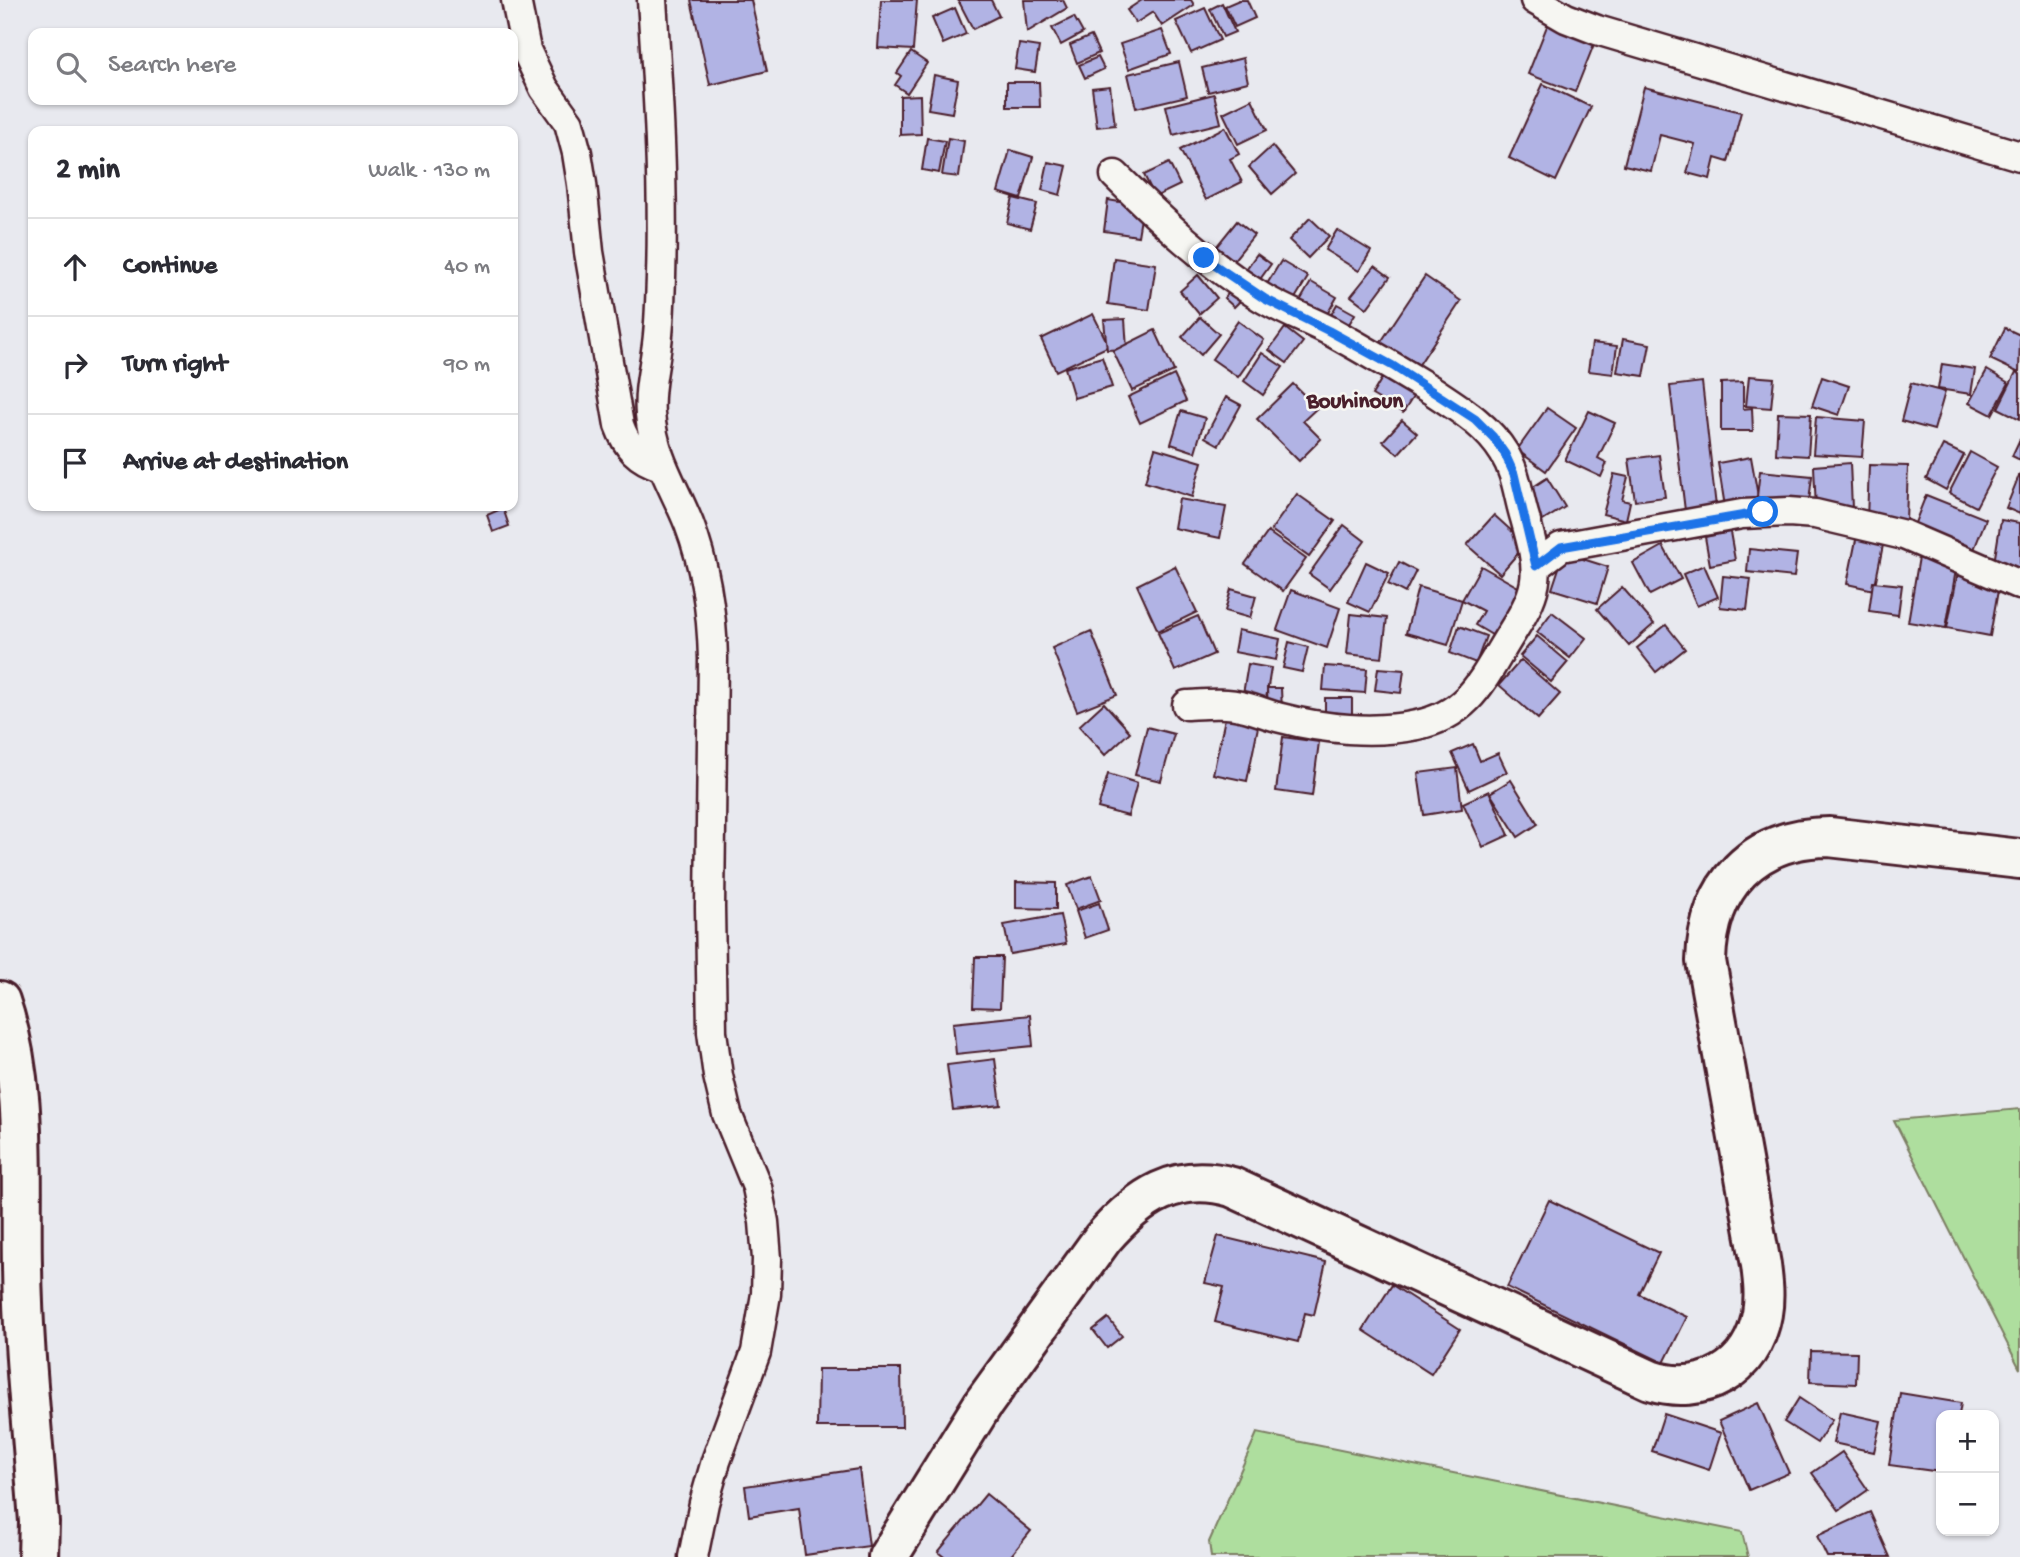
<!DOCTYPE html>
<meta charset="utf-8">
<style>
:root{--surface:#fff;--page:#f7f7f7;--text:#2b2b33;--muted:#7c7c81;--line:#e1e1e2}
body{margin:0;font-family:"Gochi Hand",sans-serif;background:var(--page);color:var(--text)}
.controls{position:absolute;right:21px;bottom:21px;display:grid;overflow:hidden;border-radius:14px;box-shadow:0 2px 5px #0004}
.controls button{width:63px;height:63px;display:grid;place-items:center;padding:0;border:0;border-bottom:2px solid var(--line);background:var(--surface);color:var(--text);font:35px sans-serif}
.stop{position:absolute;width:21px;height:21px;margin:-16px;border:5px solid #1a73e8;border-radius:50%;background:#fff}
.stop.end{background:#1a73e8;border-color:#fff;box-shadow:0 2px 7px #0008}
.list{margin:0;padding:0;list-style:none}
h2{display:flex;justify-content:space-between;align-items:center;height:91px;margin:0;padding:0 28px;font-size:30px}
h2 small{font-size:23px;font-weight:400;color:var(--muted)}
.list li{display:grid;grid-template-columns:46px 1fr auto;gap:21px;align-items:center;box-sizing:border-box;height:98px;padding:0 28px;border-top:2px solid var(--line)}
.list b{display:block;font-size:26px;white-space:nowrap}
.list em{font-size:23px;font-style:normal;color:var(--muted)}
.icon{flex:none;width:38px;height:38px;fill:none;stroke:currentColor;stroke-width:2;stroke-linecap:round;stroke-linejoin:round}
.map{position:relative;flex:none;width:2020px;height:1557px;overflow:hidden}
.search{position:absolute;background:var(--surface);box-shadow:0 2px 5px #0004;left:28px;top:28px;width:490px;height:77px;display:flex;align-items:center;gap:18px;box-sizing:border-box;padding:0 24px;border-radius:14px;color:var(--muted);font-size:26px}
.panel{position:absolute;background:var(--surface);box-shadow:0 2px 5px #0004;left:28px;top:126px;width:490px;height:385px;border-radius:14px}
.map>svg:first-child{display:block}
.green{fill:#aede9e;stroke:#7c7e64;stroke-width:2}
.building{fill:#b1b3e4;stroke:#4a1f2b;stroke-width:2}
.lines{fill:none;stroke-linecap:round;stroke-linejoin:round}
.street-casing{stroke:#4a1f2b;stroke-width:33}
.secondary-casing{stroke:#4a1f2b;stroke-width:44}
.street{stroke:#f6f6f2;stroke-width:28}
.secondary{stroke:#f6f6f2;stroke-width:38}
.route{stroke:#1a73e8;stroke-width:9}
.labels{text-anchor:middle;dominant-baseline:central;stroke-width:5;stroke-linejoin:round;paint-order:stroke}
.quarter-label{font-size:23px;font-weight:bold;fill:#4a1f2b;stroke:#f6f6f2}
</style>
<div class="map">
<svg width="2020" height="1557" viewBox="0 0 2020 1557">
<rect width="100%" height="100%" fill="#e8e9ef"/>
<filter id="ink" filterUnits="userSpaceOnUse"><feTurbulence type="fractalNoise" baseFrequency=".0143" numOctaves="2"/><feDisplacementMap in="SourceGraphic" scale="14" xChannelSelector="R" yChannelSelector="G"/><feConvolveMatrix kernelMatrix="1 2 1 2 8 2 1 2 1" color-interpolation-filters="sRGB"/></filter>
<g filter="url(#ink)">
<g class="green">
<polygon points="2020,1109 2020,1369 1894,1120"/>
<polygon points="1257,1433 1742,1532 1748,1557 1211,1557 1209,1542"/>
</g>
<g class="building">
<polygon points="691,0 751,0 767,71 710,85"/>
<polygon points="881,0 917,0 913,50 878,48"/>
<polygon points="958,0 991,0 999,16 973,29"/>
<polygon points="1024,0 1063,0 1067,8 1027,32"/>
<polygon points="1142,0 1191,0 1194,5 1162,26 1153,12 1136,23 1127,10"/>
<polygon points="1239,0 1247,0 1255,18 1235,27 1225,6"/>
<polygon points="1222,3 1235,32 1223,37 1210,9"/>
<polygon points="955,8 966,34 943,44 932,18"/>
<polygon points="1205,8 1220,40 1191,53 1176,21"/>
<polygon points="1074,17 1083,33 1061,45 1052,28"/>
<polygon points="1549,21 1596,39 1575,92 1528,74"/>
<polygon points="1162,30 1171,54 1129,69 1120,44"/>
<polygon points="1091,36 1099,53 1077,63 1070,45"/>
<polygon points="1019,44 1039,47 1035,72 1015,69"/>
<polygon points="911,52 927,63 907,93 895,85 901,76 897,73"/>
<polygon points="1098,57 1104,69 1085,78 1079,65"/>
<polygon points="1243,58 1248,82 1208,92 1202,68"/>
<polygon points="1179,62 1187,96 1136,108 1128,74"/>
<polygon points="934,75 958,80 952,113 928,109"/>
<polygon points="1007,82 1039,82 1040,107 1007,107"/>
<polygon points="1543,84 1591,107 1556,181 1509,158"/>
<polygon points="1110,86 1115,125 1097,127 1092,88"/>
<polygon points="1644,87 1741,112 1728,162 1715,158 1710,179 1687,173 1695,144 1660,135 1651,171 1624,165"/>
<polygon points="1214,94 1221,123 1173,135 1166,106"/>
<polygon points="920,95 921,134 900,135 900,96"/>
<polygon points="1252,99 1267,130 1238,144 1223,113"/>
<polygon points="1225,127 1239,154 1230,159 1242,182 1206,200 1180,150"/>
<polygon points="927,138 945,141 939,173 922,170"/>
<polygon points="948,138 964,141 959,177 942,175"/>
<polygon points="1272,146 1295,174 1272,194 1249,167"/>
<polygon points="1010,150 1033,157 1021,199 998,192"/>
<polygon points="1048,162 1067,166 1060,195 1042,190"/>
<polygon points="1169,163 1180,185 1155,197 1144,175"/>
<polygon points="1013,198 1037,204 1030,229 1007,223"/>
<polygon points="1108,200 1143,206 1138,236 1104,231"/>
<polygon points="1310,218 1329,236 1308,258 1289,240"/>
<polygon points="1237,221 1254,235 1233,261 1216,247"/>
<polygon points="1337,230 1371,251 1359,271 1325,250"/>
<polygon points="1257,254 1271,264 1258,282 1244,272"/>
<polygon points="1114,258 1156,264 1149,310 1108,304"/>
<polygon points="1281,261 1308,277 1291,305 1264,289"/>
<polygon points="1375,266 1390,277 1367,308 1351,296"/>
<polygon points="1198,275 1217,298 1199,314 1180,291"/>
<polygon points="1425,276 1461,301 1416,369 1379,345"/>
<polygon points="1311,282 1337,297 1322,323 1296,308"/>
<polygon points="1238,284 1248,293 1234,307 1224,298"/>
<polygon points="1337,304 1355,314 1343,334 1326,324"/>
<polygon points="1093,314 1109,346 1056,371 1041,339"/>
<polygon points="1200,317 1219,334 1201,355 1182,337"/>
<polygon points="1125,319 1127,349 1107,350 1104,320"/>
<polygon points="1238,321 1264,340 1238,377 1212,359"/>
<polygon points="1285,328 1303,342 1287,363 1269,350"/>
<polygon points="2005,328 2020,335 2019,373 1990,359"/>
<polygon points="1155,330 1174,371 1132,391 1113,351"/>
<polygon points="1623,339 1650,344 1644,376 1617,372"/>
<polygon points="1592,343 1617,346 1613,374 1588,371"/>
<polygon points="1262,353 1283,367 1263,395 1244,381"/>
<polygon points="1102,357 1112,387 1074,398 1065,368"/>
<polygon points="1942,364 1975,369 1971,394 1938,389"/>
<polygon points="1987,370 2009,383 1992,415 1969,403"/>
<polygon points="2016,372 2020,374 2020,419 1998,408"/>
<polygon points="1385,373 1416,392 1403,413 1372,395"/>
<polygon points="1174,375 1186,401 1140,423 1128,397"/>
<polygon points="1749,376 1774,378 1771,408 1746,406"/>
<polygon points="1822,377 1849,386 1839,415 1812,406"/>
<polygon points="1702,382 1717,516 1686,519 1670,386"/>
<polygon points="1743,382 1743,409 1752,408 1753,431 1721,431 1721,383"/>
<polygon points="1911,383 1945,392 1934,430 1901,421"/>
<polygon points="1293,384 1317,408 1303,421 1321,439 1299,461 1257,419"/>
<polygon points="1226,397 1241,405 1219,445 1205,437"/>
<polygon points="1547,408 1576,428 1546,471 1517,450"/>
<polygon points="1181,411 1205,418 1195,452 1171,444"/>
<polygon points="1589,411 1615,423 1598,458 1607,463 1601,477 1565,460"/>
<polygon points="1778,413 1811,414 1808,456 1776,454"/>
<polygon points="1816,417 1865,421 1862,457 1813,454"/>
<polygon points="1402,420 1417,433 1398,454 1383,441"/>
<polygon points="2020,439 2020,460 2012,456"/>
<polygon points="1943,445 1964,455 1946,490 1926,479"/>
<polygon points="1155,448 1202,462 1192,497 1145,482"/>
<polygon points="1970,452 1997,467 1976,507 1949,493"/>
<polygon points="1659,455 1665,497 1635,501 1629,459"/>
<polygon points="1751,457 1760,507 1726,513 1718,463"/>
<polygon points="1850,463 1852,508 1816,510 1814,466"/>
<polygon points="1869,465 1908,466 1906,521 1867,520"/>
<polygon points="1760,471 1812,476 1807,519 1755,513"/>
<polygon points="2020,473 2020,514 2006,508"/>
<polygon points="1614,474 1628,477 1622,500 1630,502 1626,520 1603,514"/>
<polygon points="1547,478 1565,507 1541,522 1524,493"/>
<polygon points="1297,494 1335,521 1309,557 1271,530"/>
<polygon points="1926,495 1986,519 1973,552 1913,528"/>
<polygon points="1179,499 1226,507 1220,538 1174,528"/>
<polygon points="503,508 509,526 493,532 487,515"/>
<polygon points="1494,515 1526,544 1500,574 1467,545"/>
<polygon points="2001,520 2020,523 2020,568 1994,563"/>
<polygon points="1344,525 1365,541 1330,589 1309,574"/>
<polygon points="1268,532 1306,559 1283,591 1245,564"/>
<polygon points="1730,532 1735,560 1710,565 1705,537"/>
<polygon points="1857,535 1884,540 1874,590 1847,584"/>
<polygon points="1663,546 1681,579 1650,595 1633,563"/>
<polygon points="1749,549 1797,554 1794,577 1747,572"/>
<polygon points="1564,553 1608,567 1597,603 1552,589"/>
<polygon points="1919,557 1957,564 1946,628 1908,622"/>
<polygon points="1366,562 1389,573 1370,612 1348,602"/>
<polygon points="1399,562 1416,571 1405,593 1388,584"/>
<polygon points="1704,565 1718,597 1697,606 1683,574"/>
<polygon points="1175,566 1197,612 1158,631 1137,585"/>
<polygon points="1481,566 1525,591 1499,639 1475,625 1483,611 1462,600"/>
<polygon points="1958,572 2000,579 1990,636 1947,628"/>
<polygon points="1723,576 1751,579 1747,610 1720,607"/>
<polygon points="1873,582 1902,585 1898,615 1869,611"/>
<polygon points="1418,587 1462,600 1448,645 1406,633"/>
<polygon points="1622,587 1654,624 1629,646 1597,609"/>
<polygon points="1231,589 1256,596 1250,618 1225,611"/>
<polygon points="1291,590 1340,608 1327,648 1277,630"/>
<polygon points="1552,612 1586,638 1570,658 1537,632"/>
<polygon points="1351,614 1387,618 1382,658 1347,654"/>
<polygon points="1198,616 1214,654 1175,671 1158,633"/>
<polygon points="1666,625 1685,649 1656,672 1637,648"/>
<polygon points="1459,626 1486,636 1476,663 1450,653"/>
<polygon points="1238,630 1280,639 1276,660 1234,652"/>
<polygon points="1091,631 1117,695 1077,711 1052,648"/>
<polygon points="1537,636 1568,662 1551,682 1520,656"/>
<polygon points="1289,642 1308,647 1302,672 1283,668"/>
<polygon points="1521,660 1560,694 1538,719 1499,685"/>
<polygon points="1248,664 1271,668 1266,699 1243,694"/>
<polygon points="1325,666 1367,669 1365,693 1323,690"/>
<polygon points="1378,668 1404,670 1401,693 1375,690"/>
<polygon points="1267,688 1281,688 1282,711 1268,712"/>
<rect x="1325" y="698" width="27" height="17"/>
<polygon points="1104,703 1130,732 1105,755 1079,726"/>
<polygon points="1227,709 1260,717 1247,781 1213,774"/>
<polygon points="1147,727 1174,734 1161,781 1135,775"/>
<polygon points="1283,737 1319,742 1312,796 1276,791"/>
<polygon points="1473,744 1480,761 1498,753 1507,772 1469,790 1452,753"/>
<polygon points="1457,768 1462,809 1424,815 1418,773"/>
<polygon points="1108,774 1137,783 1128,816 1098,808"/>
<polygon points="1511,780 1538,824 1518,837 1490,793"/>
<polygon points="1489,791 1509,835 1483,847 1463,803"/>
<polygon points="1092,876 1101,900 1076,909 1067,885"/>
<polygon points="1016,882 1056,883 1056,909 1016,908"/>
<polygon points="1099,903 1108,930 1085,938 1076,911"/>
<polygon points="1060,915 1066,944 1010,954 1004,925"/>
<polygon points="975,957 1002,957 1000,1008 973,1007"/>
<polygon points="1030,1015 1033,1046 956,1054 953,1023"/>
<polygon points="995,1059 1001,1105 953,1110 947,1065"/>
<polygon points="1549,1200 1659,1253 1639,1294 1687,1317 1664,1363 1507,1287"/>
<polygon points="1218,1236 1326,1262 1314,1315 1305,1313 1298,1342 1215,1322 1224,1287 1205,1283"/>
<polygon points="1392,1285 1460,1329 1431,1374 1363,1330"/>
<polygon points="1108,1318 1122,1336 1107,1348 1093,1330"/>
<polygon points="1811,1351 1857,1352 1856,1384 1810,1382"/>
<polygon points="818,1369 901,1369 902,1427 817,1427"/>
<polygon points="1900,1393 1961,1403 1959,1415 1941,1415 1941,1472 1889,1465"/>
<polygon points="1799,1398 1832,1420 1817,1443 1784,1422"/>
<polygon points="1758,1403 1789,1473 1749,1490 1719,1421"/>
<polygon points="1840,1412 1881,1421 1874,1452 1833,1443"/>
<polygon points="1664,1414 1721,1433 1709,1470 1652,1451"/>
<polygon points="1842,1452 1868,1490 1839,1510 1812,1473"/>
<polygon points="859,1469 869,1546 805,1555 799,1508 749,1516 745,1486"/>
<polygon points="986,1494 1031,1531 1010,1557 944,1557 938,1552"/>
<polygon points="1870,1512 1890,1557 1827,1557 1817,1536"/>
</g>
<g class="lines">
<g class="street-casing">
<g id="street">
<path d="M516,0L526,50L544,88L569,123L577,153L582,184L589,252L619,425C627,447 638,459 661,466"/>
<path d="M652,0C658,92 664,184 661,277C660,301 660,327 656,351C653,373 648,392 650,414C654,459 673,484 689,524C706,568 712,612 713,659L710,907L712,1032L718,1076L727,1114L757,1187L764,1222L767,1259L766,1294L756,1352L716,1461L704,1503L693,1557"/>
<polyline points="1535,0 1566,18 1597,30 2020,156"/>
<path d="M1115,175C1161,220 1206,263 1261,297C1284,311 1309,320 1332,332C1366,351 1400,371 1433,391C1460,409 1487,425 1504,453C1517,474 1518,496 1525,518C1540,572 1542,585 1512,632C1485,674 1472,714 1417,725C1374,734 1323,729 1281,718C1269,715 1257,710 1245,707C1226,702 1206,704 1187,705"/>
<polyline points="1536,566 1561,547 1742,514 1789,512 1815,514 1904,535 2020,585"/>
</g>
</g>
<g class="secondary-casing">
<g id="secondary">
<path d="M0,1001C29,1087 20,1177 22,1266C23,1351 33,1437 39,1522L38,1557"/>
<path d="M888,1557L983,1404L1103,1238C1139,1197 1176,1171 1232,1187L1650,1380C1703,1397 1752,1370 1762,1314C1765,1297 1763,1281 1761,1265L1706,961C1708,886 1753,837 1829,837L2020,859"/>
</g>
</g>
<use href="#street" class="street"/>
<use href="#secondary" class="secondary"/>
</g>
</g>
<g class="lines" filter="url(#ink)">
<polyline class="route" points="1204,258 1265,299 1329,331 1393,366 1475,419 1493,437 1505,454 1514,474 1536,566 1561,547 1763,512"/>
</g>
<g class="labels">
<g class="quarter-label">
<text x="1355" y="402">Bouhinoun</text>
</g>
</g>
</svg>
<div class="controls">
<button>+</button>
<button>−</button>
</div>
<div class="stop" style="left:1763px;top:512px"></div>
<div class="stop end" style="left:1204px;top:258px"></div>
<div class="search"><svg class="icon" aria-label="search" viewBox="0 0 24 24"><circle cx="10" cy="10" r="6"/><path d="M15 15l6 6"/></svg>Search here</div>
<section class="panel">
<h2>2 min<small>Walk · 130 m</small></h2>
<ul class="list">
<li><svg class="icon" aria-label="ahead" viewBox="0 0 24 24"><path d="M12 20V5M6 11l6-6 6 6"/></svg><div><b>Continue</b></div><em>40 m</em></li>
<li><svg class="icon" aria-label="right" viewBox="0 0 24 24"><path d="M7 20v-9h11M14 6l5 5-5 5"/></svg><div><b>Turn right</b></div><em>90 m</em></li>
<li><svg class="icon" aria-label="arrive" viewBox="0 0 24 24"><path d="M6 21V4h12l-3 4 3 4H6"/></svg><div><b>Arrive at destination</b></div></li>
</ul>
</section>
</div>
